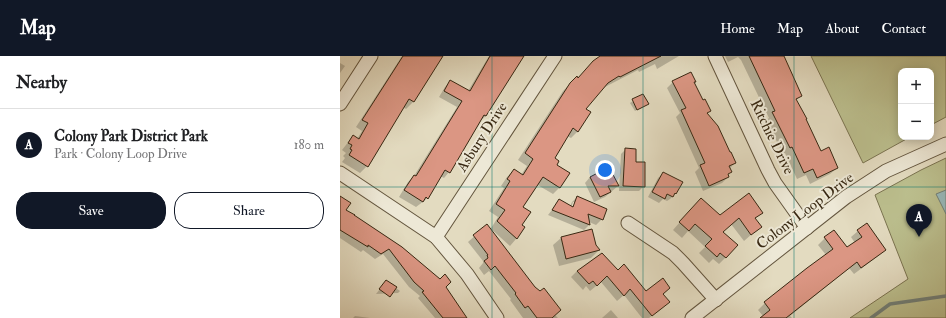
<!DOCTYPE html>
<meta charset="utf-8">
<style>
:root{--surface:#fff;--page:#f6f6f6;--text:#202124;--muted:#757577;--line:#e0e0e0;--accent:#111827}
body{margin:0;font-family:"IM FELL Double Pica",serif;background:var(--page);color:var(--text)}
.controls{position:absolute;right:12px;top:12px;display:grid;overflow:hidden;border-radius:8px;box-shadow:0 2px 10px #0003}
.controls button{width:36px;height:36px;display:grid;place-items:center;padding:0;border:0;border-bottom:1px solid var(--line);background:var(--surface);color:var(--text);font:20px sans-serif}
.you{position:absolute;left:265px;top:114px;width:14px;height:14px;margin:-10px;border:3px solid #fff;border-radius:50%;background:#1a73e8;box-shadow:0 0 0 6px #1a73e833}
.badge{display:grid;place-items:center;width:26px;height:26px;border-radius:50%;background:var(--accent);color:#fff;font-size:13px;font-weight:700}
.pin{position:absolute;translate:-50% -33px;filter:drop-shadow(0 1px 2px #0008)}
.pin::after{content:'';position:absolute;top:21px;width:14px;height:12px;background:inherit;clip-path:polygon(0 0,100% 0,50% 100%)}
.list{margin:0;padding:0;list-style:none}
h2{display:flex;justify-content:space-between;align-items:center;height:52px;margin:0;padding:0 16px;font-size:17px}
h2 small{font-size:13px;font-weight:400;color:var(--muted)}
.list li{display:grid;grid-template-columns:26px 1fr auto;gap:12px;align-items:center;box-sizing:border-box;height:72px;padding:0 16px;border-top:1px solid var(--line)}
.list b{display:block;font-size:15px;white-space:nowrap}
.list p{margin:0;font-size:13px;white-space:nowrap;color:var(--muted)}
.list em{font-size:13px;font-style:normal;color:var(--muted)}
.actions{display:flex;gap:8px;padding:12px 16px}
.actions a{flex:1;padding:9px 0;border:1px solid var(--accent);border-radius:16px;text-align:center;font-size:14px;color:var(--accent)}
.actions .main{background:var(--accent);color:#fff}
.map{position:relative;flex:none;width:606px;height:262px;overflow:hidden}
header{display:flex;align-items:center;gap:24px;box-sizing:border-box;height:56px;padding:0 20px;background:var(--accent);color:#fff}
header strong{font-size:19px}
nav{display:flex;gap:22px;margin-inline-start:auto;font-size:14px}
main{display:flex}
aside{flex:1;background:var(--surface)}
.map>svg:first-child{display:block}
.green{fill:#bbbe8d;stroke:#7a7350}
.water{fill:#98b9bb;stroke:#727f77}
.shadow{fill:#0003;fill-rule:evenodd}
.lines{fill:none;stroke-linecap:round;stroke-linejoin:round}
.stream{stroke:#727f77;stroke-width:3.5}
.building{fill:#db9683;stroke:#382812}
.minor-casing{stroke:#63553e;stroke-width:15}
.minor{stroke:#ede8d6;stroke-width:13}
.grid{fill:none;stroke:#0f766e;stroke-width:1;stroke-opacity:0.55}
.labels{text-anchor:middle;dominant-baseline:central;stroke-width:4;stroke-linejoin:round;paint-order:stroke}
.street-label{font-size:15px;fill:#382812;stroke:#ede8d6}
</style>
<header>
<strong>Map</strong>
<nav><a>Home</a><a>Map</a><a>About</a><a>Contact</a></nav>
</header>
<main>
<aside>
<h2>Nearby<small></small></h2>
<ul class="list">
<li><span class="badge">A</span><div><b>Colony Park District Park</b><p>Park · Colony Loop Drive</p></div><em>180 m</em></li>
</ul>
<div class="actions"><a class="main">Save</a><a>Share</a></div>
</aside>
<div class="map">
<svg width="606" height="262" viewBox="0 0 606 262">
<rect width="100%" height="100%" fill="#e3dbc0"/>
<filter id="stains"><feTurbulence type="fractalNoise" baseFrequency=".005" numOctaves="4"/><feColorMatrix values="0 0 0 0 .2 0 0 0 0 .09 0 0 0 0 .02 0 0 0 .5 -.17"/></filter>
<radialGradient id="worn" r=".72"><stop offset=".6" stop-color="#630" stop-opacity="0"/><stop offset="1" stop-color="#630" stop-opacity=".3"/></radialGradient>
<g class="green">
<polygon points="471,0 606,0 606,61 591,69 591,15 561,15 561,81 570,81 523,107"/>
<polygon points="606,102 606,262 510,262 568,223 535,139 581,114"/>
</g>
<polygon class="water" points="606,134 606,158 596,138"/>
<g class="shadow">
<polygon points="62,0 103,0 73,46 66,53 63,51 27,110 20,117 2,106 5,102 3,100 6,97 2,94 13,80 17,83 22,75 16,71"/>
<polygon points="149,0 183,0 146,60 140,65 109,116 104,122 100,120 88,142 76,151 59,141 68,126 74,120 117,51 99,41 105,31 110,25 128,35"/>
<polygon points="262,0 339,0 317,13 315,8 299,16 298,14 261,33 244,53 238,75 231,82 227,80 213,102 220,131 213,138 196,128 182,151 181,169 184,171 176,183 170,190 151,173 150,174 195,231 220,254 215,259 218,262 183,262 170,244 171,243 149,215 144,219 139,212 143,207 143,205 128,186 147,169 150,174 158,161 149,155 164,132 161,130 167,121 174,114 181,119 187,110 178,104 223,35 230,28 238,22"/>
<polygon points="385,0 443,0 461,40 456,44 480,97 497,112 490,118 470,128 466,119 457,123 445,97 443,98 426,64 429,62 401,4 398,1 388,6"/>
<polygon points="0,7 5,10 0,17"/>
<polygon points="355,25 354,27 363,45 369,55 367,58 395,107 389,113 390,116 387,119 388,121 382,127 363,135 355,116 359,112 336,61 340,57 327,32 333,26"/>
<polygon points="303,39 308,48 295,55 290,47"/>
<polygon points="286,93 295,107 304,130 299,135 279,135 281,98"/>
<polygon points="269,112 278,130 265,141 254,146 245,127 250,121"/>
<polygon points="323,117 341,126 335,138 330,143 327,145 323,143 319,147 308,141 318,122"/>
<path d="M237,141L262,163L256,169L249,166V169L244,174L208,159L219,145L230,150L232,146ZM233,146H235L232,156L230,155Z"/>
<polygon points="0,142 5,154 105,232 125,262 95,262 78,242 80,240 69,231 43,198 35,203 23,194 21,196 0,182"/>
<polygon points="354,150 380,160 422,156 415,163 420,171 404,185 391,168 382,176 386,201 379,208 373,203 369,207 359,197 365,191 348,175 342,182 333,174"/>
<polygon points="251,174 255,190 259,194 251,202 219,210 213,189 221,182"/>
<polygon points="518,175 545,194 538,200 514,218 509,212 450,260 452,262 421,262 423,260 418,254 425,247 486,199 478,189 485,182 507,192 515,187 511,181"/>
<polygon points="237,215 278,215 306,237 329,232 323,239 322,252 309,262 302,262 284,239 277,245 261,226 250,235 246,230 243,234 231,221"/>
<polygon points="46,225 60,235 58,237 36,238"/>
<polygon points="271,254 278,262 262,262"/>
<polygon points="15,260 30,262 13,262"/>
</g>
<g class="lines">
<polyline class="stream" points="531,262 550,248 606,240"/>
</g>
<g class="building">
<polygon points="63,0 103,0 74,46 69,43 28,111 9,99 12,94 10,93 12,89 8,87 13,79 19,83 28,67 22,64"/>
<polygon points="150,0 184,0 146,60 144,59 110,117 105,114 88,143 86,141 83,146 64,134 74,119 76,120 122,45 104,35 110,24 130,35"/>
<polygon points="260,0 321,0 280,21 279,20 268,27 246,53 251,56 238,76 233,72 215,102 219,105 217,109 230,117 220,132 203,121 183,151 191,156 182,169 185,171 177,183 157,165 165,154 156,148 170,125 167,123 174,113 183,119 193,103 185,97 230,27 237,20 238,22 253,5"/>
<polygon points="409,0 444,0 462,40 456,43 467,63 466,63 481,95 489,91 498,112 477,122 473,113 464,117 452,91 450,92 432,56 435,55"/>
<polygon points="351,16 356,26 354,26 363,44 365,43 371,55 367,57 378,70 390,96 391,96 396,107 389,110 392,116 388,118 389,121 369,130 360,109 365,107 341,54 346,52 332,25"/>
<polygon points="303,38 309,48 297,54 292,43"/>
<polygon points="285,92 296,93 296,106 305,106 305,131 283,130"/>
<polygon points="269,111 279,130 268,130 271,136 260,141 250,121"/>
<polygon points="323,116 343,126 336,138 335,137 333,141 327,138 325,143 312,136"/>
<polygon points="409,137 423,157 415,162 422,171 411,179 399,162 383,176 398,189 386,202 380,197 377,201 365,190 372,183 355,168 349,175 339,166 361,142 380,159"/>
<polygon points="0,140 11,147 6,154 15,159 14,159 62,191 100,223 105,218 111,226 106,231 127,262 103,262 82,236 84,235 74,226 49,193 41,198 28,189 28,191 0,174"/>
<polygon points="237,140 267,153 263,164 248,158 250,169 212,154 219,143 233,151"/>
<polygon points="527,167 546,194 521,212 517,206 446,262 420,262 430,254 424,246 467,212 493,193 484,181 494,174 507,191 522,181 517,174"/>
<polygon points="147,168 195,231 200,235 204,232 221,254 212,262 197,262 188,250 185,252 175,238 176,237 155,210 151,214 144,205 148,202 147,199 148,199 133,179"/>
<polygon points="252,173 256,189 260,194 226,203 221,181"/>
<polygon points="262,197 278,214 284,208 306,235 323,222 330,232 323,238 330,246 312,260 290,233 284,240 267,220 257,230 253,225 249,228 237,215"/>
<polygon points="46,224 57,231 50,241 39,233"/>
</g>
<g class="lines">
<g class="minor-casing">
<g id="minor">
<polyline points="375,0 428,114 435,127 467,172"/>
<polyline points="0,48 31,0"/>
<polyline points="0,117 96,181 127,218 157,262"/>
<polyline points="288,167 333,197 343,207 376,244"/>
<polyline points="96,181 215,0"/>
<polyline points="352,262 506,141 546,115 606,88"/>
</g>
</g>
<use href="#minor" class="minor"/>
</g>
<path class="grid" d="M152,0V262M303,0V262M454,0V262M0,131H606"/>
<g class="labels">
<g class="street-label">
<text transform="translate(142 81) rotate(-57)">Asbury Drive</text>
<text transform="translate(432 81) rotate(64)">Ritchie Drive</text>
<text transform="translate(465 155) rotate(-37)">Colony Loop Drive</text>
</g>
</g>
<rect width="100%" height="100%" filter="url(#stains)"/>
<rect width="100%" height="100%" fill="url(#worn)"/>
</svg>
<div class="controls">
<button>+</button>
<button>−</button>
</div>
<div class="you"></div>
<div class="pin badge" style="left:579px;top:181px">A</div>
</div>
</main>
